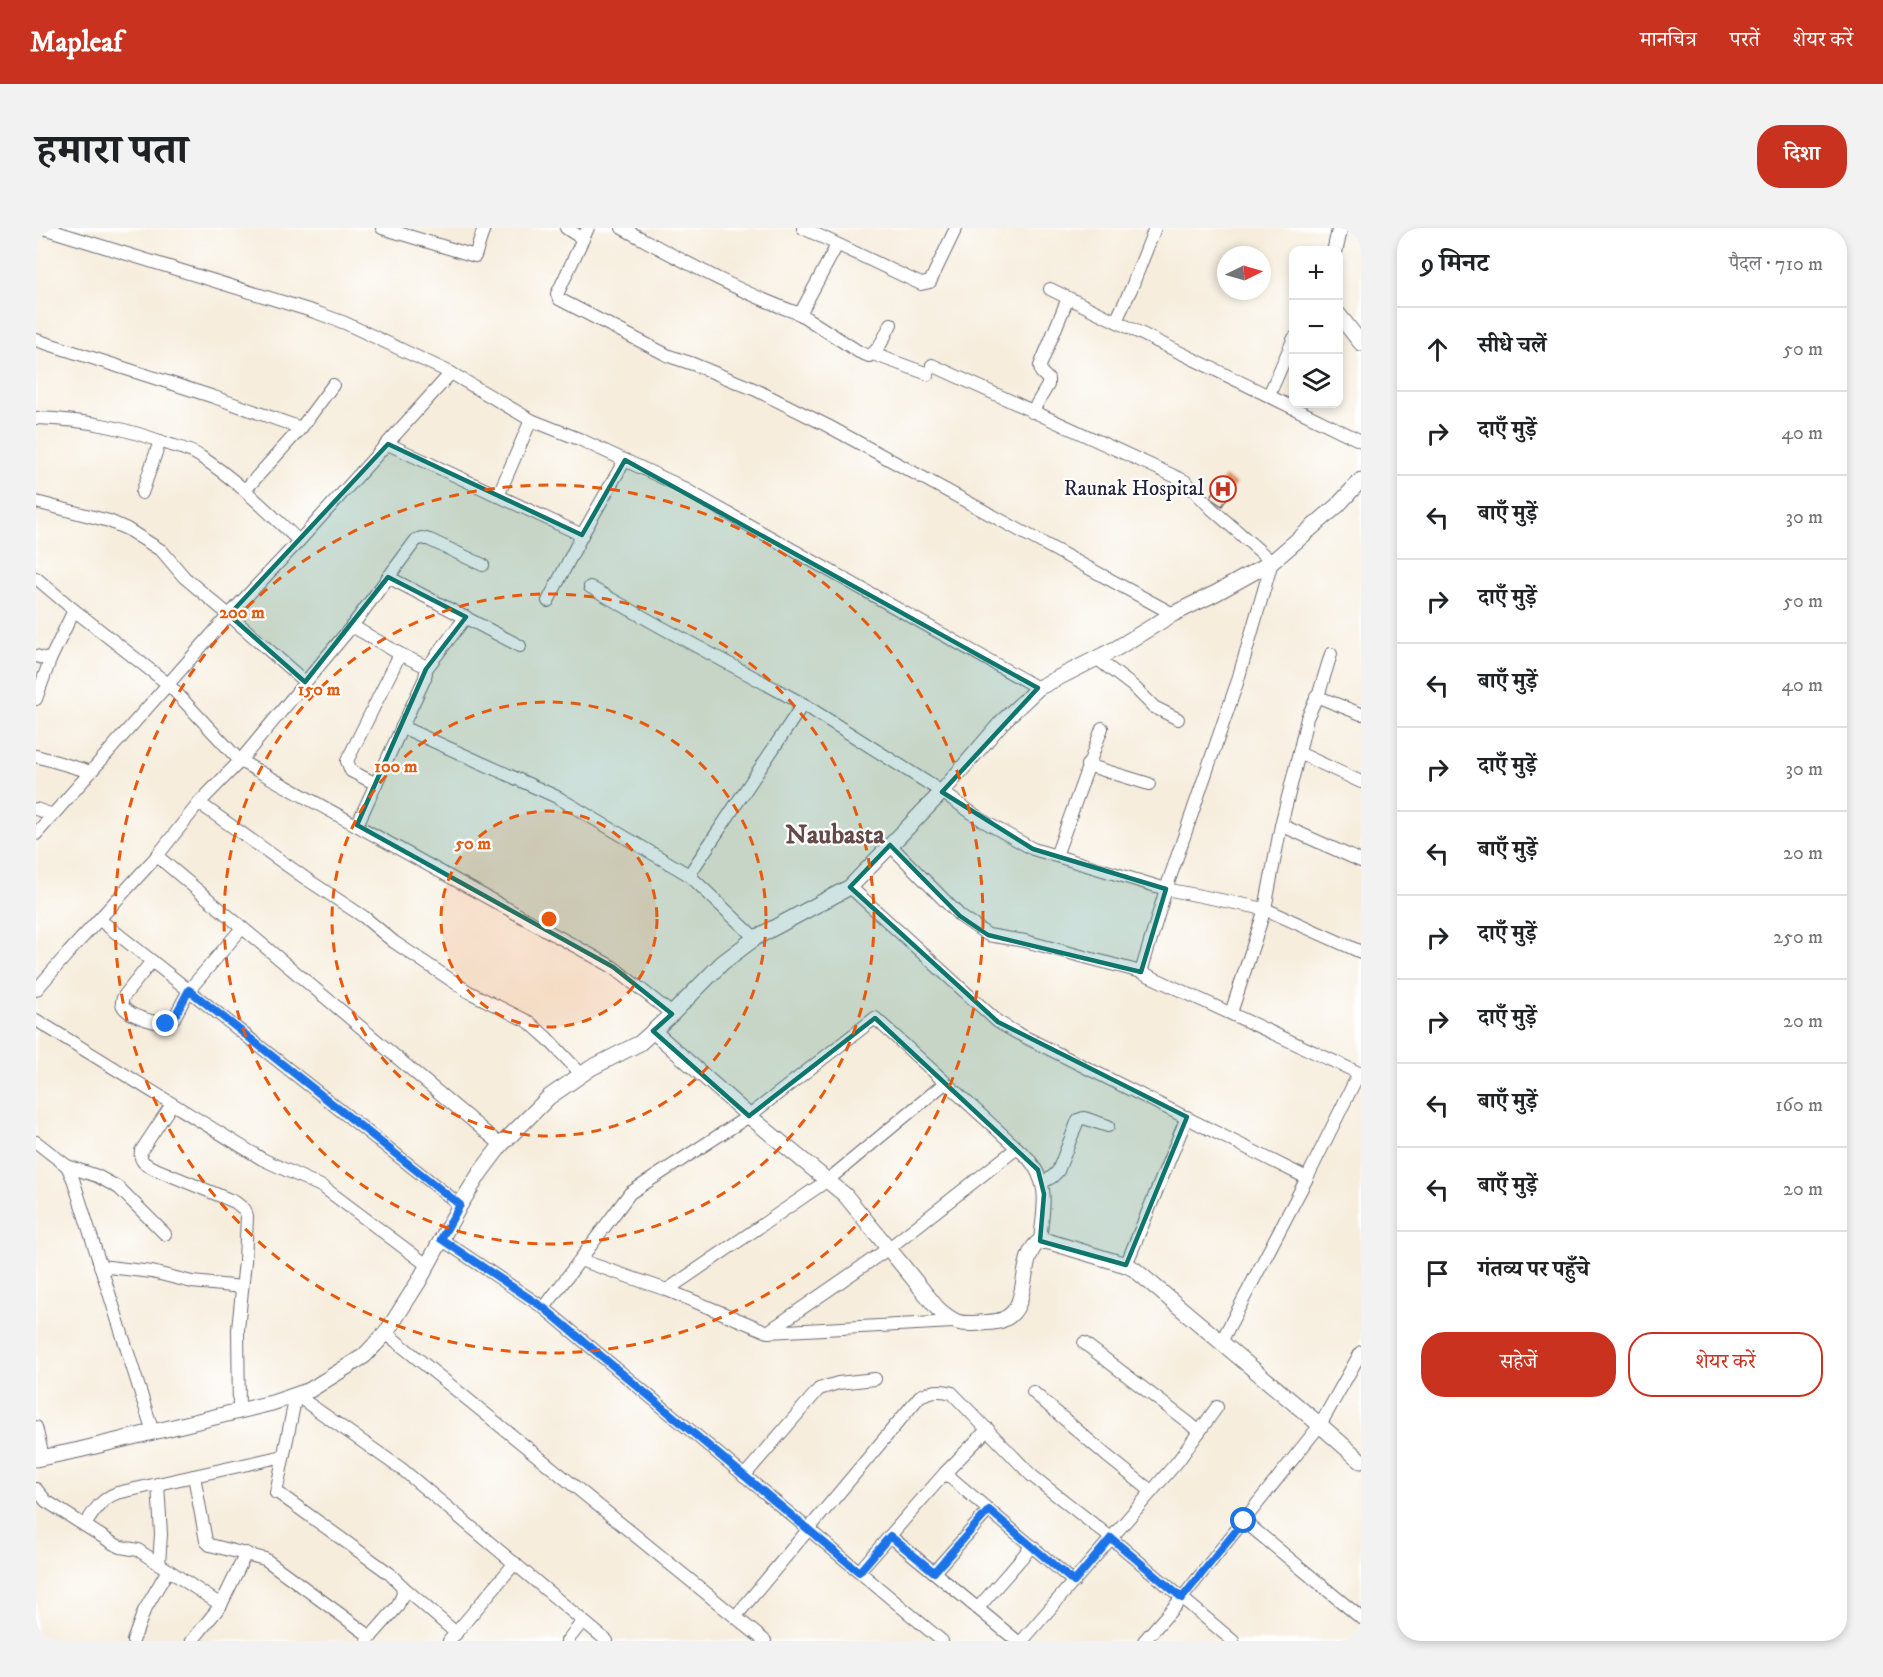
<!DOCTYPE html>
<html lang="hi">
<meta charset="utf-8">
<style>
:root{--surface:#fff;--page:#f2f2f2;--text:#202124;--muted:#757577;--line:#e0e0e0;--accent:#c8321e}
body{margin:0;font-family:"IM FELL DW Pica","Noto Serif Devanagari",serif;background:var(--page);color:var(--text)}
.controls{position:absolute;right:18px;top:18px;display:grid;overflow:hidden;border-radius:12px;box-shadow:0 3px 9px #0003}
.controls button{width:54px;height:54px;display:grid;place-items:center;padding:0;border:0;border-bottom:2px solid var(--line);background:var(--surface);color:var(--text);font:30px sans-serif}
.compass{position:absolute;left:1181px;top:18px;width:54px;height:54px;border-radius:50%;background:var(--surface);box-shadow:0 3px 9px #0003;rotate:85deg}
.stop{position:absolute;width:18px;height:18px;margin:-14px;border:4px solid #1a73e8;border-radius:50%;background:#fff}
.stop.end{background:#1a73e8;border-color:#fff;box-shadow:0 2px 6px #0008}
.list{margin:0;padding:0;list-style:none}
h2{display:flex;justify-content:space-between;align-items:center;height:78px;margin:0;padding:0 24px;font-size:26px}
h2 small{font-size:20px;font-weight:400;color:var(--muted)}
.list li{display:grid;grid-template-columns:39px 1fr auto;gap:18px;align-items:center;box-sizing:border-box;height:84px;padding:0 24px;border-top:2px solid var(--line)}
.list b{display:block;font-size:22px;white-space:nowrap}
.list em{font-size:20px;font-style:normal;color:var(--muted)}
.actions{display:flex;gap:12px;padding:18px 24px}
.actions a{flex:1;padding:14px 0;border:2px solid var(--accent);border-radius:24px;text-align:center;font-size:21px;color:var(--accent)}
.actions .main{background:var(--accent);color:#fff}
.icon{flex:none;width:33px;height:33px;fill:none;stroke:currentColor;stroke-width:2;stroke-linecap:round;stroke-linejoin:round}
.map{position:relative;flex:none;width:1325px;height:1413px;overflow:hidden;border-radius:24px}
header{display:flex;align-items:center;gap:36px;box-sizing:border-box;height:84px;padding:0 30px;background:var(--accent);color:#fff}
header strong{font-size:28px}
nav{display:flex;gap:33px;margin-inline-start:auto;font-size:21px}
.intro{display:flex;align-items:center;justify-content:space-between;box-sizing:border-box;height:144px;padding:0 36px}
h1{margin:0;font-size:42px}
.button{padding:15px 27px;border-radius:24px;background:var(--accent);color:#fff;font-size:21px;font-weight:700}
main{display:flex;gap:36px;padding:0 36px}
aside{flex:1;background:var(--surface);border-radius:24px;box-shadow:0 3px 9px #0003}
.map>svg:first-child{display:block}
.building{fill:#db9363}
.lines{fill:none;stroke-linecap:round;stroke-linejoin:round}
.minor-casing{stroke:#6c6973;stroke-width:14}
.tertiary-casing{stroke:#6c6973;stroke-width:17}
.minor{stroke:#fff;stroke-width:12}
.tertiary{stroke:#fff;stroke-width:15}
.route{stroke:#1a73e8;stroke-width:8}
.marked{fill:#0f766e;fill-opacity:0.2;stroke:#0f766e;stroke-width:4.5;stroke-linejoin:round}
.ring{fill:none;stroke:#e8590c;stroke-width:3;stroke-dasharray:10 8}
.labels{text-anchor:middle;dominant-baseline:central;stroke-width:4.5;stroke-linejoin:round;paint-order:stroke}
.poi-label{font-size:21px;fill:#22223b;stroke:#fff;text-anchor:end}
.district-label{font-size:27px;font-weight:bold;fill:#634a49;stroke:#fff}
.centre{fill:#e8590c;stroke:#fff;stroke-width:3}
.ring-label{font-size:18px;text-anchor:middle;font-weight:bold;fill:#e8590c;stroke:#fff;stroke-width:4.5;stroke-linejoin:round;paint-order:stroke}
</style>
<header>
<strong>Mapleaf</strong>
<nav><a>मानचित्र</a><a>परतें</a><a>शेयर करें</a></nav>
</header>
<div class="intro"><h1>हमारा पता</h1><a class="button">दिशा</a></div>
<main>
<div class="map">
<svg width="1325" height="1413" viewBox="0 0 1325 1413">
<rect width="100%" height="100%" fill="#fff"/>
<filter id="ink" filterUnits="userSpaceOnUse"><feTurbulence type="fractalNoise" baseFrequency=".0167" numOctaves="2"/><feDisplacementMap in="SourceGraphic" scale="12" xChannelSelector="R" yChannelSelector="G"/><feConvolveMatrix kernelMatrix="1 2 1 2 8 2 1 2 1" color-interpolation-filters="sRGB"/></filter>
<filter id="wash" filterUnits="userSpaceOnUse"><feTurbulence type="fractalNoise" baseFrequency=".008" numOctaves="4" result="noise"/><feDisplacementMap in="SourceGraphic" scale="24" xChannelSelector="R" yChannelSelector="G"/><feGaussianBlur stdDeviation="1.35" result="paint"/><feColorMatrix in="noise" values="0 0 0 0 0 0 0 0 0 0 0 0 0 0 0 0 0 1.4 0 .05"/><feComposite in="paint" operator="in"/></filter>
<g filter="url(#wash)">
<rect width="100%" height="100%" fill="#f6eddc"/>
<g id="blocks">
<polygon class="building" points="1188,248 1200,256 1186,278 1174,270"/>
</g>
</g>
<g filter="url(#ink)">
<use href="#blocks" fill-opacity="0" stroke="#6c6973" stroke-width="1.5"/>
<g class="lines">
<g class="minor-casing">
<g id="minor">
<polyline points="7,0 279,84 309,95 415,145 495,192 543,211 638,255 1002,460"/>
<polyline points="346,0 439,28 448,0"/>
<polyline points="530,0 547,11"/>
<polyline points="552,0 525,58 521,66 523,71 633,128 657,136 720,162 792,198 1137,386"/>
<path d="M586,0C644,31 702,64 764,86L801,17"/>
<polyline points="767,0 885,56 894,54 920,0"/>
<polyline points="1014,61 1325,213"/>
<path d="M764,86L823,124L833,128C844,122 849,107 855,96"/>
<polyline points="1080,93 1095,61 1119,0"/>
<polyline points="0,112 178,169 265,200"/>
<polyline points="837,126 892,146"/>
<polyline points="896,137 1149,253 1176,281 1236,334 1201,455 1130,661 1105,744"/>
<polyline points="1233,167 1258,110"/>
<polyline points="996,184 1012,157 1012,151 1005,144 1004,138 1032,70"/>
<path d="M0,190C51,192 87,199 135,217C145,220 157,223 165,229C201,252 232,284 263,313"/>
<polyline points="352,216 546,307"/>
<polyline points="209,262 265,200 297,157"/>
<polyline points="106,265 124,213"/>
<polyline points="462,268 495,192"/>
<polyline points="0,274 73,293 91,301 126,323 148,349 193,387 269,454"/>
<polyline points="352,349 484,418"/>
<polyline points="0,350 38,382 132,456 204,533 577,739 636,786"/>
<polyline points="554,359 625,399 767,476 906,564 949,594 997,621 1130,661 1229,681 1325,724"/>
<polyline points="512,373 546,307 589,232"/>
<polyline points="316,398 364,426 389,438 390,444 389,450 366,499 521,569 653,647 719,710"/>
<polyline points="0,428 14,432"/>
<polyline points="1060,430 1098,459 1118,479 1142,491"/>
<polyline points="390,441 430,389"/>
<polyline points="1280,468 1325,486"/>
<polyline points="0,471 14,432 38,382"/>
<polyline points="1263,525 1271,490 1284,462 1295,426"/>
<polyline points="0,528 55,544"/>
<polyline points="1051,537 1113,556"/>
<polyline points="340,556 315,543 311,533 364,426"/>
<polyline points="163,575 269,650 328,689 358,714 433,764 493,794 511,810 546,847"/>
<polyline points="0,581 17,587"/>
<polyline points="321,597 366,499"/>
<polyline points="1245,597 1325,633"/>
<polyline points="0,606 193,387 263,313 415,145"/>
<polyline points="854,617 924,688 952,707 989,713 1105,744 1325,846"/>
<polyline points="121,628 465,917"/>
<polyline points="1020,628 1066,500"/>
<polyline points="653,647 767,476"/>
<polyline points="814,659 962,794 979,804 1271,950"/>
<polyline points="64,692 424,977"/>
<path d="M116,733L88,768C77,785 113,792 125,796H130L138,790L153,762L206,700"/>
<polyline points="0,762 33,724 121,628 163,575 204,533 316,398 380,312 386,310 394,312 447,337"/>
<polyline points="1195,785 1229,681 1245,597 1263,525 1325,554"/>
<polyline points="0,792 226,931 287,959 391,1037"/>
<path d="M136,876L105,923C103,933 109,936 117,940L199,974L209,982L211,988L209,1033L202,1101L203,1183"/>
<polyline points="0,914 31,938 37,951 117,1204"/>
<polyline points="31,938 61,948 83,960 129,1006"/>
<polyline points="1007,954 1016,949 1022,943 1042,892 1048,890 1072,898"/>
<polyline points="405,1011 508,1080"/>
<polyline points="544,1032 631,1062 732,1104 917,1094"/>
<polyline points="1090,1037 1151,889"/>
<polyline points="64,1038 116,1044 156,1054 206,1059"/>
<polyline points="631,1062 792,952 909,855"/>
<polyline points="733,1103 853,1020 981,920"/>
<polyline points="350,1105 729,1413"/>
<polyline points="1185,1114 1271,950 1323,845"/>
<polyline points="1048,1115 1153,1195 1163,1204"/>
<polyline points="997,1164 1071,1228 1115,1263"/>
<polyline points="0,1199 7,1229"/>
<polyline points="909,1245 1038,1354"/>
<polyline points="158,1248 170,1313 174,1317 229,1331 335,1409"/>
<polyline points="708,1248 783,1161 802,1155 839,1151"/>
<polyline points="122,1256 125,1306 123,1336"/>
<polyline points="0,1261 10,1273 78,1316 85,1319 102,1322 185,1377"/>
<polyline points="240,1265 260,1167 367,1242 571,1413"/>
<polyline points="245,1267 353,1345 366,1358 367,1366 361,1379 331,1413"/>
<polyline points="1208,1293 1325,1390"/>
<path d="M49,1297C58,1283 65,1271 81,1265L243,1229"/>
<polyline points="854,1308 981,1413"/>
<polyline points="823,1343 909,1245 952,1201"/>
<polyline points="898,1344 953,1282"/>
<polyline points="366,1358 420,1405 420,1406"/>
<polyline points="942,1380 996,1318"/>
<path d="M700,1388L884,1168C895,1163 904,1161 916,1165L995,1247L1075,1310L1197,1413"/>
<polyline points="97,1413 108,1383 132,1342"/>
<polyline points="156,1413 185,1377 210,1325"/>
<polyline points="413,1413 479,1335"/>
<polyline points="531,1413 547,1393"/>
<path d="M906,1413L508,1080L594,965L713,888L839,790L992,930C1015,958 1007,979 1004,1013"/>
<polyline points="986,1413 1142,1233 1181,1179"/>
<polyline points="1108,1413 1146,1370 1284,1197 1325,1124"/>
</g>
</g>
<g class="tertiary-casing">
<g id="tertiary">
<polyline points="1299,22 1304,0"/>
<polyline points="1302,86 1325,115"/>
<path d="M617,803L713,888L809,967L902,1081C918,1095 923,1097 944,1095C952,1094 961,1095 968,1091C996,1079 981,1028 1004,1013L1014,1014L1090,1037L1098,1041L1284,1197L1325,1233"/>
<polyline points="0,1231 43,1222 236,1175 274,1162 328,1128 350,1105 383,1053 424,977 444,945 465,917 513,869 555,840 604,815 636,786 686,735 719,710 814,659 906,564 966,494 1002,460 1081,420 1137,386 1180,365 1236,334 1302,277 1325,252"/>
</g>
</g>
<use href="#minor" class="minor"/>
<use href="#tertiary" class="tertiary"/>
</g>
</g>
<g class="lines" filter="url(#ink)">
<polyline class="route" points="130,796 138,790 153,762 424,977 405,1011 508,1080 823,1344 854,1308 898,1344 953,1282 1038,1354 1075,1310 1146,1370 1208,1293"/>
</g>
<path class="marked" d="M352,216L546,307L589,232L1002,460L906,564L997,621L1130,661L1105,744L952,707L924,688L854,617L814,659L962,794L1151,889L1090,1037L1004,1013L1008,966L1002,942L839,790L713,888L617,803L636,786L577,739L321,597L390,441L430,389L352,349L269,454L193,387Z"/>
<circle cx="513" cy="691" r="108" fill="#e8590c" fill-opacity=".12"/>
<g class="ring">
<circle cx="513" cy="691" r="108"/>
<circle cx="513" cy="691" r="217"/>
<circle cx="513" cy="691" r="325"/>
<circle cx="513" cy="691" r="434"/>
</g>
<defs>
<g id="hospital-ring" transform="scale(1.35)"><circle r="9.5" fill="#fff" stroke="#c8321e" stroke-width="1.5"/><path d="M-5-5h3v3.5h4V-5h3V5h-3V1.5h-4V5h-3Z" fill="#c8321e"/></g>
</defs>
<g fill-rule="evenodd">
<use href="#hospital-ring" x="1187" y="261"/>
</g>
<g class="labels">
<g class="poi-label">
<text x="1168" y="261">Raunak Hospital</text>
</g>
<g class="district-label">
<text x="799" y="607">Naubasta</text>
</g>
</g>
<circle cx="513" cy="691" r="9" class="centre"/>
<g class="ring-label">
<text x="206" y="390">200 m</text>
<text x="283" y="467">150 m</text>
<text x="360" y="544">100 m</text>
<text x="437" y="621">50 m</text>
</g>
</svg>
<div class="controls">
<button>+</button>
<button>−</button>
<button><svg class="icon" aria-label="layers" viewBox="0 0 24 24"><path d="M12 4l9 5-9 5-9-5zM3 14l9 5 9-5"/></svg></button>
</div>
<svg class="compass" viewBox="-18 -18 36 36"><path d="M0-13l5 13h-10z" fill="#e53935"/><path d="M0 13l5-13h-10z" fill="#757577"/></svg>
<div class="stop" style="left:1208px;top:1293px"></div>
<div class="stop end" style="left:130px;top:796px"></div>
</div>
<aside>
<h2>9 मिनट<small>पैदल · 710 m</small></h2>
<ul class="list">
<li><svg class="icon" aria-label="ahead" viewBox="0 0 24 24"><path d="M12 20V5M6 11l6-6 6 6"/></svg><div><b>सीधे चलें</b></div><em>50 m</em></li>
<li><svg class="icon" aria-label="right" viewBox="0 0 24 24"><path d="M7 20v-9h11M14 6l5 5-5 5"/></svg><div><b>दाएँ मुड़ें</b></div><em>40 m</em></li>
<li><svg class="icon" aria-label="left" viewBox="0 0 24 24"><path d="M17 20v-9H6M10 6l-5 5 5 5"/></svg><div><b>बाएँ मुड़ें</b></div><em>30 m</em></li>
<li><svg class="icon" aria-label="right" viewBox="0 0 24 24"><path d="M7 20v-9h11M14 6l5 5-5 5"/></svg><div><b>दाएँ मुड़ें</b></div><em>50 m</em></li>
<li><svg class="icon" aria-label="left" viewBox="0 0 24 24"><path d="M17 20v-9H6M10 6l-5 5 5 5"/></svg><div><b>बाएँ मुड़ें</b></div><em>40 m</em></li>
<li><svg class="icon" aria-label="right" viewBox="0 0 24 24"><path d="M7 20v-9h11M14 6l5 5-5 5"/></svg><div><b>दाएँ मुड़ें</b></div><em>30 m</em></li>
<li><svg class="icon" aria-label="left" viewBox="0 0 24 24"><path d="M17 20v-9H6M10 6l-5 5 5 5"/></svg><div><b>बाएँ मुड़ें</b></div><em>20 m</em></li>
<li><svg class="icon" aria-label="right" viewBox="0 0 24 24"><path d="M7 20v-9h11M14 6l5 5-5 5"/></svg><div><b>दाएँ मुड़ें</b></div><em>250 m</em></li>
<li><svg class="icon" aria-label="right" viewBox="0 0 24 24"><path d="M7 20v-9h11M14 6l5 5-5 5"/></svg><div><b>दाएँ मुड़ें</b></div><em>20 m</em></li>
<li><svg class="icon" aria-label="left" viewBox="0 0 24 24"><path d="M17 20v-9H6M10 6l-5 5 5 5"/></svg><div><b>बाएँ मुड़ें</b></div><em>160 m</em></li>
<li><svg class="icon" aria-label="left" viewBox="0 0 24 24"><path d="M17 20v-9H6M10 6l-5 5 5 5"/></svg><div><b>बाएँ मुड़ें</b></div><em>20 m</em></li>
<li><svg class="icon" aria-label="arrive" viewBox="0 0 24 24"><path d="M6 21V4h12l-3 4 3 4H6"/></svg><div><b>गंतव्य पर पहुँचे</b></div></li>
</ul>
<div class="actions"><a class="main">सहेजें</a><a>शेयर करें</a></div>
</aside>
</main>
